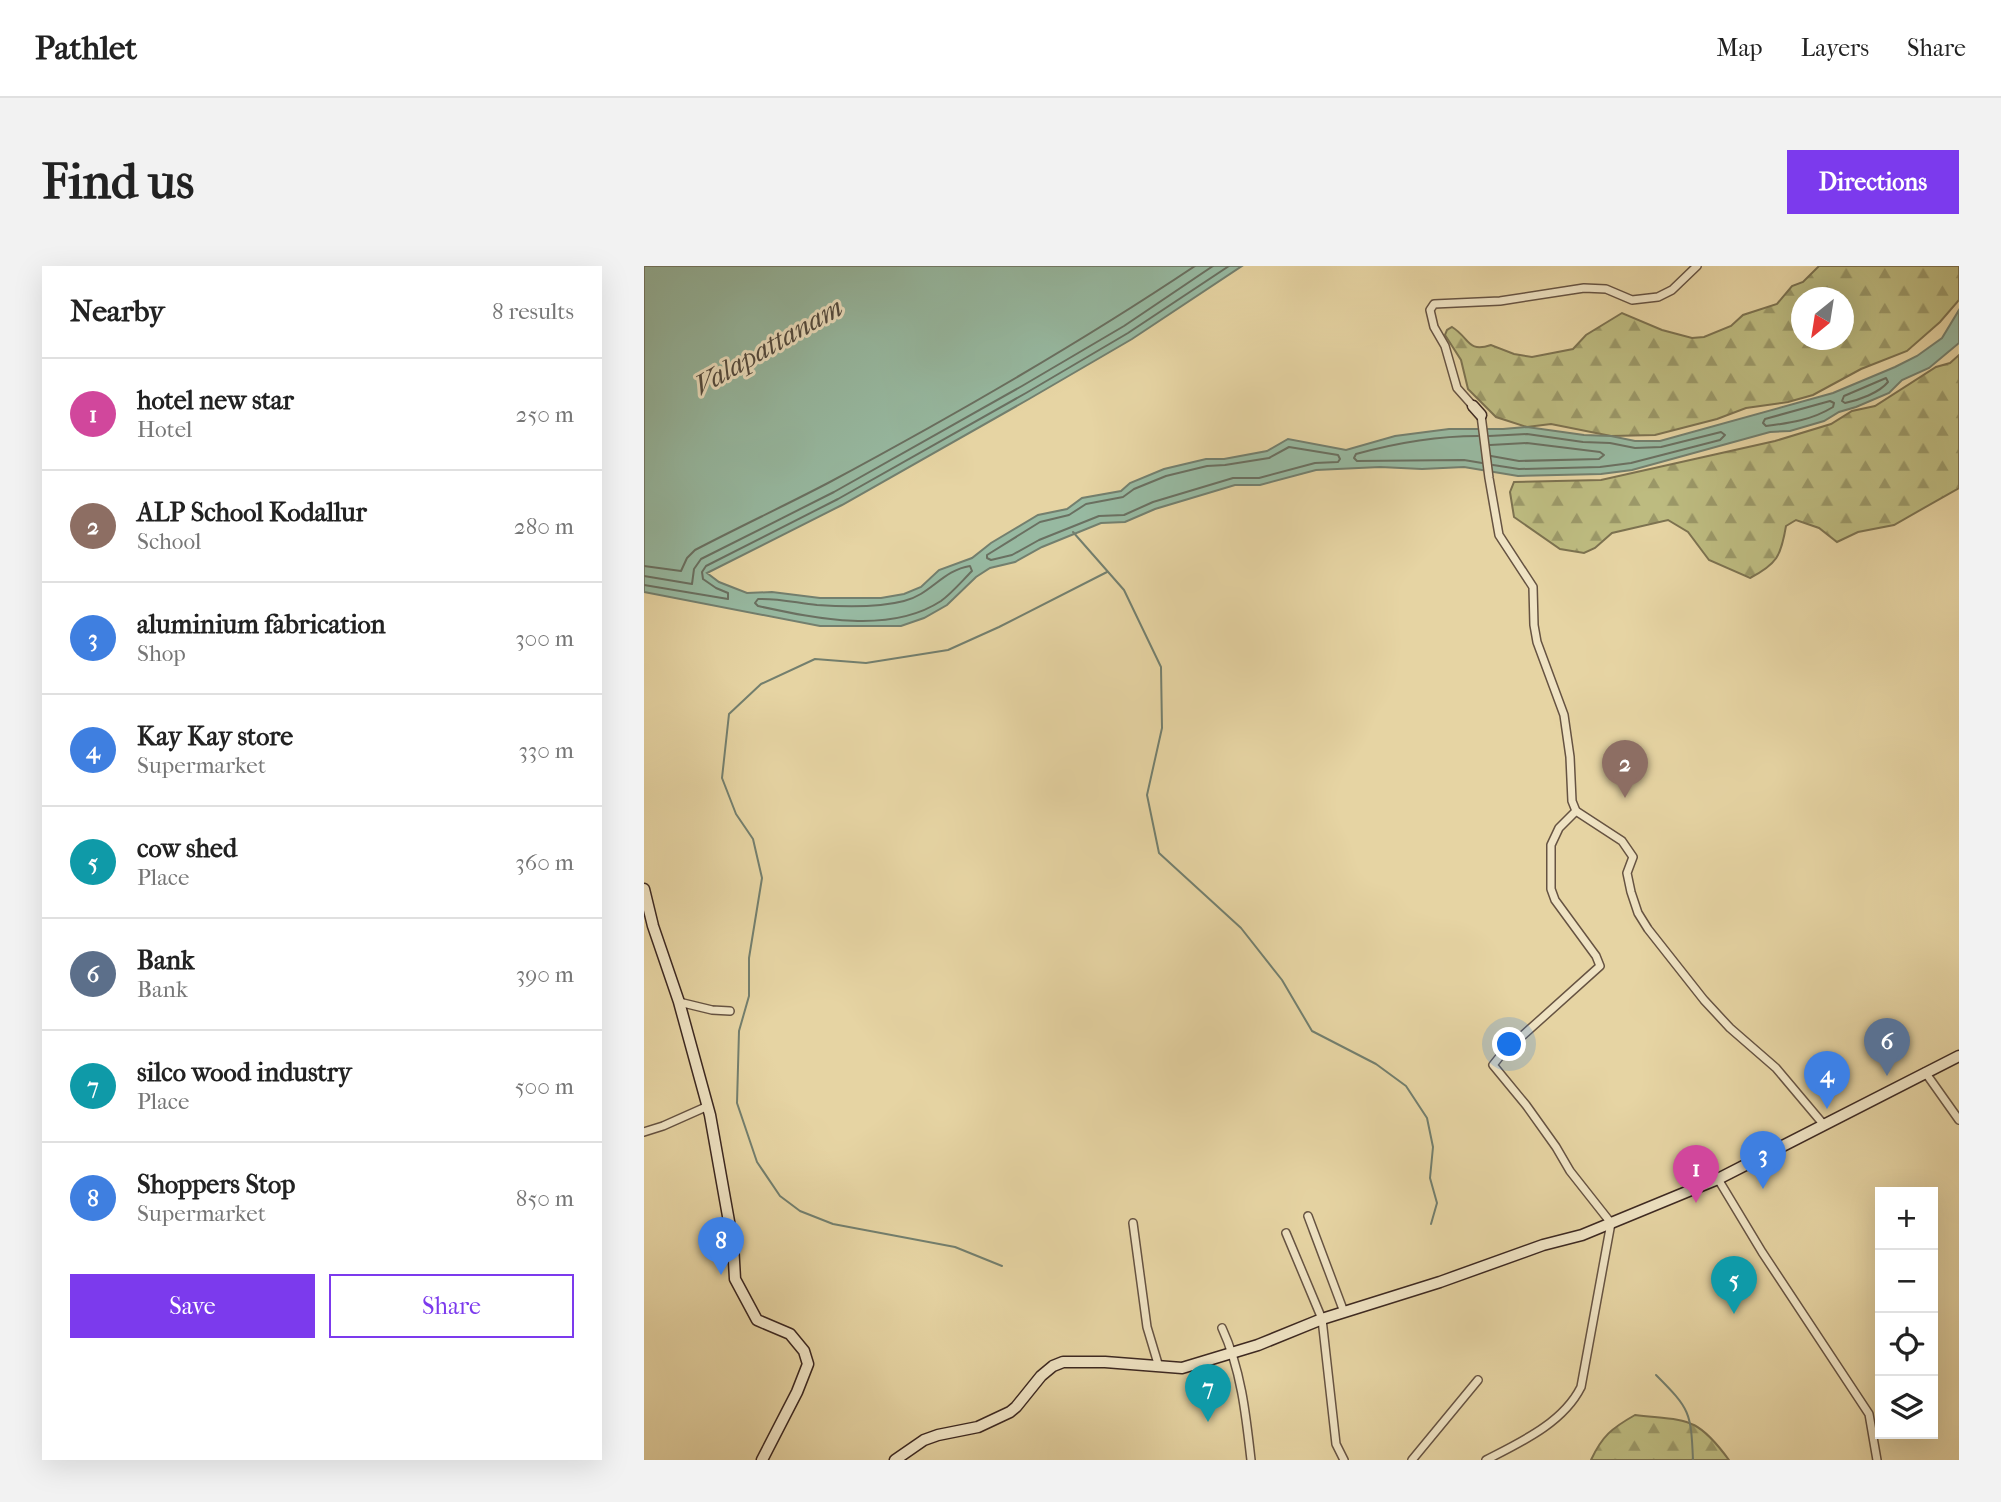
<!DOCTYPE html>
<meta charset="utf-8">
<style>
:root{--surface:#fff;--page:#f2f2f2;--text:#222;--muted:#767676;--line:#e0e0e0;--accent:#7c3aed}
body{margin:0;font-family:"IM FELL French Canon",serif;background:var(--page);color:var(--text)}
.controls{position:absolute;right:21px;bottom:21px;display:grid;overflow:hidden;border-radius:0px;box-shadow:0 7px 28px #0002}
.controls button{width:63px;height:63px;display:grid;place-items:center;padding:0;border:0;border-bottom:2px solid var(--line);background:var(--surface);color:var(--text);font:35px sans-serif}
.compass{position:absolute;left:1147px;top:21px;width:63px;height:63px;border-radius:50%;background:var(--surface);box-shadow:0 7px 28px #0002;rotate:210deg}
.you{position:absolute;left:866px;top:779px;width:24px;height:24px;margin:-18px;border:5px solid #fff;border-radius:50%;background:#1a73e8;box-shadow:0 0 0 10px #1a73e833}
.badge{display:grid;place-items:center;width:46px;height:46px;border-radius:50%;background:var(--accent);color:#fff;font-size:23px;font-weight:700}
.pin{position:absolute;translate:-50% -58px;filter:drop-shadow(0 2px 4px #0008)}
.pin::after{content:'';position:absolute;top:37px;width:24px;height:21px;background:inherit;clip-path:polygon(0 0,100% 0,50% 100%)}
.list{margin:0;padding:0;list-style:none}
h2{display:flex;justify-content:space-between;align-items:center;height:91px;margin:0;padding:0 28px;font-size:30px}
h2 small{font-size:23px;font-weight:400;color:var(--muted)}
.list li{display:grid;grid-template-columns:46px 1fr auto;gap:21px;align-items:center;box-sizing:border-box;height:112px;padding:0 28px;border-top:2px solid var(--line)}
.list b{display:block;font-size:26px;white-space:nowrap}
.list p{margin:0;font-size:23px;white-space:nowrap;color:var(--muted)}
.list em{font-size:23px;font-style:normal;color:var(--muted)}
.actions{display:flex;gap:14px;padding:21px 28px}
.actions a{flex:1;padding:16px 0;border:2px solid var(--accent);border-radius:0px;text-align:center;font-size:24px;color:var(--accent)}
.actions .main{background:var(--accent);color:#fff}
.icon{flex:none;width:38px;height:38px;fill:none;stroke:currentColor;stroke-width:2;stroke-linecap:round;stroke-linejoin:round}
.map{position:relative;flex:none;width:1315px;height:1194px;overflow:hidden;border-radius:0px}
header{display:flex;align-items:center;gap:42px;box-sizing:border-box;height:98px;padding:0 35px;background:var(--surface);border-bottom:2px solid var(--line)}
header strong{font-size:33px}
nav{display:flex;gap:38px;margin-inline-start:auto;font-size:24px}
.intro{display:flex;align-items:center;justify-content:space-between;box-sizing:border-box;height:168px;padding:0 42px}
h1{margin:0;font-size:49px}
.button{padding:18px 32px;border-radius:0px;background:var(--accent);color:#fff;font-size:24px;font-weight:700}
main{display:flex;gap:42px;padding:0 42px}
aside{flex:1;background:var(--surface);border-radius:0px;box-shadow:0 7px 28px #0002}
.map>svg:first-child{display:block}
.forest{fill:url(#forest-firs);stroke:#7c7250;stroke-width:2;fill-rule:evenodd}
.water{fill:#97b9a1;stroke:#737f6e;stroke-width:2}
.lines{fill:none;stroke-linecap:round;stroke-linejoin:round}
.shore{stroke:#6a7061;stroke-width:2}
.stream{stroke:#737f6e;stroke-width:2}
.street-casing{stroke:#665342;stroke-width:10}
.secondary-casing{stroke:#3c2821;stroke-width:13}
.street{stroke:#efe3c3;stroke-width:7}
.secondary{stroke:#efe3c3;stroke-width:10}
.labels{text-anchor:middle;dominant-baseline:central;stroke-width:6;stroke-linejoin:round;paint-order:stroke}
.water-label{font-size:28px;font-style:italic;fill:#534c41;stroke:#efe3c3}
</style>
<header>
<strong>Pathlet</strong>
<nav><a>Map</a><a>Layers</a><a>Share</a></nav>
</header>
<div class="intro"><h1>Find us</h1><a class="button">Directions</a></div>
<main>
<aside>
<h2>Nearby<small>8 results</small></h2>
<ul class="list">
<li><span class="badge" style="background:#d1479c">1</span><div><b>hotel new star</b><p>Hotel</p></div><em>250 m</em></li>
<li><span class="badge" style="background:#8d6e63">2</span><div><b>ALP School Kodallur</b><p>School</p></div><em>280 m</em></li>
<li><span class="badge" style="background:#3f7fe0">3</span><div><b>aluminium fabrication</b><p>Shop</p></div><em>300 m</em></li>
<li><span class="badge" style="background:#3f7fe0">4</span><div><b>Kay Kay store</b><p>Supermarket</p></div><em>330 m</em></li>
<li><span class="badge" style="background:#0f9aa8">5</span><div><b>cow shed</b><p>Place</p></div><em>360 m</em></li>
<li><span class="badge" style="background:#5c6f8a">6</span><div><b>Bank</b><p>Bank</p></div><em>390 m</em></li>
<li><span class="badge" style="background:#0f9aa8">7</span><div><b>silco wood industry</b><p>Place</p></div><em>500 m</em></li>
<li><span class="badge" style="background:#3f7fe0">8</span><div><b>Shoppers Stop</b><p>Supermarket</p></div><em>850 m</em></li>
</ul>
<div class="actions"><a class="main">Save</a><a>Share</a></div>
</aside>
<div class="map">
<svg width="1315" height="1194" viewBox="0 0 1315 1194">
<defs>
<pattern id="forest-firs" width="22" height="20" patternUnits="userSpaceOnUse" patternTransform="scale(1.75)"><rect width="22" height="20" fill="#bdbb80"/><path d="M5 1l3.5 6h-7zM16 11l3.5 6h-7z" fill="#9b9868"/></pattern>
</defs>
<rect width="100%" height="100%" fill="#e6d4a3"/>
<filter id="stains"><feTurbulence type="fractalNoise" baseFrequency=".00286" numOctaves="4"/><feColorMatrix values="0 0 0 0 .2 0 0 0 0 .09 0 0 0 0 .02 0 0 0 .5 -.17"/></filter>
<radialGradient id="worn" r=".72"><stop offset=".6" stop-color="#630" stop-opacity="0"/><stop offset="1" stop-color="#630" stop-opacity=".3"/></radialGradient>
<g class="forest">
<path d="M1175,0H1315V34L1296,56L1263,85L1217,103L1169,129L1144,136L1102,142L1073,153L1011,169L967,170L907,158L883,161L852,151L824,123L817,94L801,69L803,64L808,61C826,72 823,87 847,79L870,88L888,91L929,83L942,69L978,47L1018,64L1048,72L1060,71L1087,60L1099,49L1133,38L1148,20L1159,16ZM1157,32H1199V74H1157Z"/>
<path d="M1315,89V222L1250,259L1214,266L1193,276L1175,262L1152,254L1142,260C1137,290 1133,298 1106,312L1065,294L1044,266L1024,254L968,267L951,282L940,287L916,283L870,251L866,226L870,216L957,214L1131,175L1187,158L1208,145L1231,140L1292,101L1306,97Z"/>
<path d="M991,1149C1043,1155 1052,1149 1085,1194H947C958,1170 968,1162 991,1149Z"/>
</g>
<polygon class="water" points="0,0 598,0 488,73 385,133 198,239 63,307 75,316 103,327 128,326 176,332 237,332 260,328 277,321 295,304 328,292 347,277 394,249 423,243 438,232 477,225 486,217 520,203 562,193 580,193 623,185 644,173 702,184 751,170 805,163 859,163 883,161 940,169 967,170 991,175 1016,175 1189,127 1251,101 1273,90 1298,72 1315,44 1315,77 1285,102 1258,114 1245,127 1212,141 1195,146 1180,155 1146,165 1126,166 988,204 957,208 874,210 820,201 778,203 736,201 672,204 616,219 591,219 511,243 481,256 457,257 398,281 371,296 346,302 332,311 303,339 280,352 257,360 176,360 0,326"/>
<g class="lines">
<g class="shore">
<path d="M1242,112L1244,116C1235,127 1215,134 1201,137L1198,135L1200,130Z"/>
<path d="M1186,135L1190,137L1189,141C1168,154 1146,157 1122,160L1119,157L1121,153Z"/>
<path d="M834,170C793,170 752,177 712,188L710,192L713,195L820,194L838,197"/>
<polyline points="845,170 883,168 939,176 966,177 991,182 1017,181 1077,166 1081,169 1076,174 987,197 956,201 875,203 849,199"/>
<polyline points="846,179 883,177 956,186 960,189 955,193 875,195 847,190"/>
<polygon points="645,181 694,189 696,193 694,196 671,197 615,212 589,212 509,236 480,249 455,250 395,274 368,289 347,294 343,292 343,289 396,256 425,249 442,238 479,231 490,223 522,210 563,200 581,199 625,192"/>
<path d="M0,300L37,305L43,292L51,284C95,261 140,240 184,217C309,150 433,79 551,0"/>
<path d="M326,300L328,305C318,315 308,327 297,335C245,369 170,352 114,340L111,337L114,333C134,332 153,337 173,339C201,341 233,342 260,335C286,329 299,304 326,300Z"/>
<polyline points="0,310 48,318 50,303 57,293 190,226 378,120 480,60 569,0"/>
<polyline points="0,319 84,333 84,327 72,322 59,313 58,306 62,300 194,233 382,127 484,67 585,0"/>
</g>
<g class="stream">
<polyline points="429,266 480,324 517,401 518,462 503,529 515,587 597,662 638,714 668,765 732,798 762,820 783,852 789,881 786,912 793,937 787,958"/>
<polyline points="358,1000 311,981 189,958 156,945 136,930 113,896 93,837 95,765 105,730 105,692 118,612 109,573 92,548 78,512 85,448 117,418 171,393 222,397 304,384 355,361 463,306"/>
<path d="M1012,1109C1046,1143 1047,1146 1049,1194"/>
</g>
<g class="street-casing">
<g id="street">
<polyline points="829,140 813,122 801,80 790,61 786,44 790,38 856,35 940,22 962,23 988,34 1014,31 1028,24 1053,0"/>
<polyline points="837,149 845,212 855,269 889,321 890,359 893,376 920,449 926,491 928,535 932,545 978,575 989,591 983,607 987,626 994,647 1004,663 1060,734 1086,762 1132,802 1180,859"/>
<polyline points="35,736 68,744 86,745"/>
<polyline points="1281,806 1315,854"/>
<polyline points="0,866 19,860 64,840"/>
<polyline points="1074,913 1118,986 1225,1148 1233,1194"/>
<polyline points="664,950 700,1046"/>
<polyline points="489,957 503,1061 515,1101"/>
<polyline points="642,967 678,1053 692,1178 700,1194"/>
<path d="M578,1062C597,1103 602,1149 607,1194"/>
<polyline points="768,1194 834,1114"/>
<path d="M842,1194C877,1176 919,1157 937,1121L967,957L926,905L912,881L882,839L849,799L857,789L956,700L952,690L911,634L907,623V579L915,562L932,545"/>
</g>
</g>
<g class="secondary-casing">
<g id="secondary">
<polyline points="829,140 837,149"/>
<polyline points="0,623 9,660 35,736 66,849 89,978 91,1013 113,1054 146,1068 160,1085 164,1098 153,1126 118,1194"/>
<polyline points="251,1194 280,1174 294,1169 334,1161 366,1146 372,1141 397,1110 409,1100 419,1096 461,1096 538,1102 614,1079 678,1053 796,1016 899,979 938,969 1074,913 1315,790"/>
</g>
</g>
<use href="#street" class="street"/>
<use href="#secondary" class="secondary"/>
</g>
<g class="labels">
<g class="water-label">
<text transform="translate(124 80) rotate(-30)">Valapattanam</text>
</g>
</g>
<rect width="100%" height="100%" filter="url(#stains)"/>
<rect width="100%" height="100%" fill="url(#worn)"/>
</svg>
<div class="controls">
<button>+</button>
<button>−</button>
<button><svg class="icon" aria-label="locate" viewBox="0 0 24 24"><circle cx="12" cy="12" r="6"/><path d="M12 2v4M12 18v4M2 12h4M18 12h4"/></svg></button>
<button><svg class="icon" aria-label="layers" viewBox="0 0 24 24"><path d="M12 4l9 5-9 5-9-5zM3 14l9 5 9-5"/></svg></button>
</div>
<svg class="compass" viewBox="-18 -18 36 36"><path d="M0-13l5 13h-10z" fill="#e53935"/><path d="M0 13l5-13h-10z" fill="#767676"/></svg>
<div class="you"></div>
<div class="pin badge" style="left:1052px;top:937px;background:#d1479c">1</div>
<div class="pin badge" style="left:981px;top:532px;background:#8d6e63">2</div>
<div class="pin badge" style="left:1119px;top:923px;background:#3f7fe0">3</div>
<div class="pin badge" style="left:1183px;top:843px;background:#3f7fe0">4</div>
<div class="pin badge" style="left:1090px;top:1048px;background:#0f9aa8">5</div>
<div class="pin badge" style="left:1243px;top:810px;background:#5c6f8a">6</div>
<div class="pin badge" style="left:564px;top:1156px;background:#0f9aa8">7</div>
<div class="pin badge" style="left:77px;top:1009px;background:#3f7fe0">8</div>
</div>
</main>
